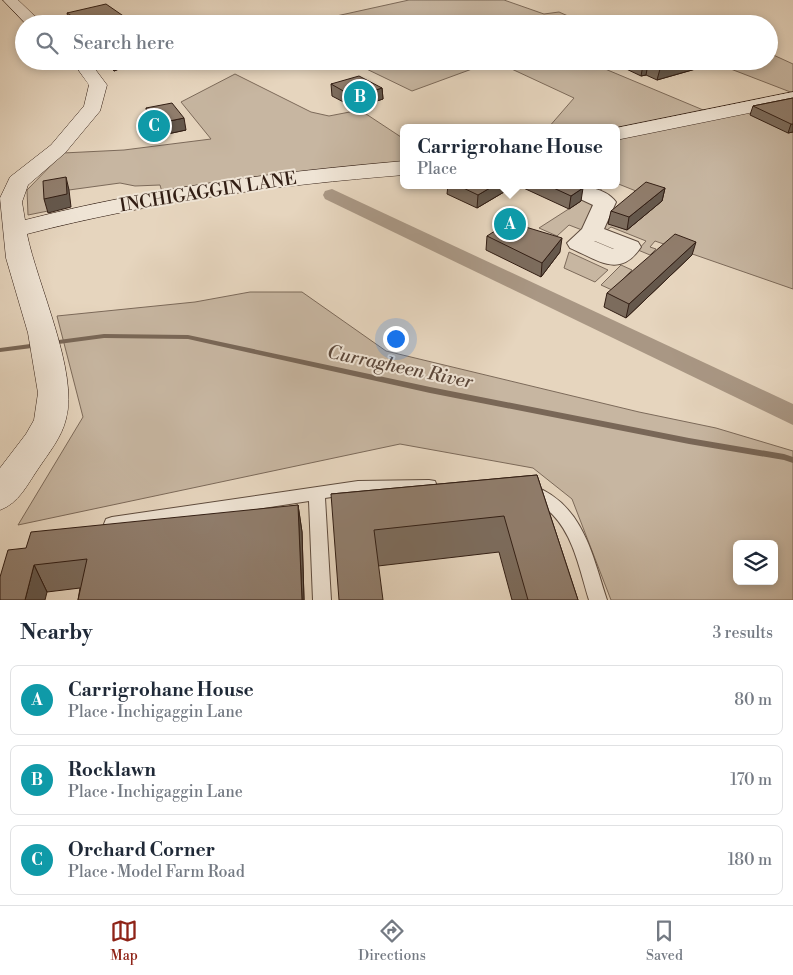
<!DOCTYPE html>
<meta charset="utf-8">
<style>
:root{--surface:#fff;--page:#f6f6f7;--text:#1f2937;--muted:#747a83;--line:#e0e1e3;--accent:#8f2418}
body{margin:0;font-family:"Libre Bodoni",serif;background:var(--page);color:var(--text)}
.controls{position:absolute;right:15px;bottom:15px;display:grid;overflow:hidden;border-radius:8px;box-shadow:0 2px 8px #0003}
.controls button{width:45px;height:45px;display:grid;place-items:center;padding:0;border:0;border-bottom:1px solid var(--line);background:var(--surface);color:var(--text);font:25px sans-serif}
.you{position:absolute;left:395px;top:338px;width:18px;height:18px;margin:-12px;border:4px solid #fff;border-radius:50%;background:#1a73e8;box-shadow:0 0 0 8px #1a73e833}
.badge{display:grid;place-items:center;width:32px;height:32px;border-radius:50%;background:var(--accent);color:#fff;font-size:16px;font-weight:700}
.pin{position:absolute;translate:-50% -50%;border:2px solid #fff;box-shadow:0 1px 5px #0006}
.popup{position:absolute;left:400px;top:124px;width:220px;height:65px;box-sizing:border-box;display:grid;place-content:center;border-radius:8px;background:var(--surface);filter:drop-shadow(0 1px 4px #0005);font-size:16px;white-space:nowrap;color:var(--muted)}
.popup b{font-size:19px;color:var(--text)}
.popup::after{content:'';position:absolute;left:50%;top:100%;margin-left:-10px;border:10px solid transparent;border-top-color:var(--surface)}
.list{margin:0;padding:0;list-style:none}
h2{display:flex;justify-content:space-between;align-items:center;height:65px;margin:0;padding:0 20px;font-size:21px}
h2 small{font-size:16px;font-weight:400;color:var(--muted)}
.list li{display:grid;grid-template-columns:32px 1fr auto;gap:15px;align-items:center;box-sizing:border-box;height:70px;margin:0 10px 10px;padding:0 10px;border:1px solid var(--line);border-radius:8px}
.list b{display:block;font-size:19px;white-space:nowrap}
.list p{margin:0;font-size:16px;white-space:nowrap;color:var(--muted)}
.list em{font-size:16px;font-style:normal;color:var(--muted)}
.icon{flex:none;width:28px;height:28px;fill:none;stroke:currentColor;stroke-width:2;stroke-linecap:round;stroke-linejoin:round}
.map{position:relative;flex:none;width:793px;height:600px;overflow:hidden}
.search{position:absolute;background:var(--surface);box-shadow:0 2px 8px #0003;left:15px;right:15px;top:15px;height:55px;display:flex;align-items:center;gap:12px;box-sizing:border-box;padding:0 18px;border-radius:28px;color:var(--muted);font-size:19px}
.sheet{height:305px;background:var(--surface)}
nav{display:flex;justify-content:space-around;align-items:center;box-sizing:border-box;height:70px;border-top:1px solid var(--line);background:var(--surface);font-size:14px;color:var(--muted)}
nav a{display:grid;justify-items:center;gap:2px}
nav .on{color:var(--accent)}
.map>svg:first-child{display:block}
.green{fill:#c7b6a1;stroke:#7c6a5a;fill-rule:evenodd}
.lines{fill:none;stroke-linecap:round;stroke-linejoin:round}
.stream{fill:#796757;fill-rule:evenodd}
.canal{fill:#a99784;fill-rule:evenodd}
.lane-casing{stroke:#5f4c3e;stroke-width:2}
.street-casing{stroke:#5f4c3e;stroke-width:2}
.secondary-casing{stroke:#321e14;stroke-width:1}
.lane{fill:#efe4d5;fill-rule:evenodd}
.street{fill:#efe4d5;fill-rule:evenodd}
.secondary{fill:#efe4d5;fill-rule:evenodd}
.wall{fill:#7c6c5d;stroke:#321e14}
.shaded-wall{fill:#65584c;stroke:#321e14}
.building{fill:#907d6c;stroke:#321e14}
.labels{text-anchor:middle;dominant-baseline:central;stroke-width:4;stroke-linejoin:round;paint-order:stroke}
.street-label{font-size:18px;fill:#321e14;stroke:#efe4d5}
.water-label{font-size:19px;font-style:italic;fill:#5c483b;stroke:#efe4d5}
</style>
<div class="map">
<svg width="793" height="600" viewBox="0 0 793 600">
<rect width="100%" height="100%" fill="#e6d5be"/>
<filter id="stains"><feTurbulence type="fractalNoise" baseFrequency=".004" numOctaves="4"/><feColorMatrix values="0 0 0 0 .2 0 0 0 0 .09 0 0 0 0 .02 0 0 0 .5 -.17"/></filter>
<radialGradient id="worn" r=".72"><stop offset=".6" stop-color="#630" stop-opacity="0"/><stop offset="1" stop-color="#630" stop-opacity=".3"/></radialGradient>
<g class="green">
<polygon points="409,0 504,0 544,14 559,12 586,24 300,24"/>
<polygon points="769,53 793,64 793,93 710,61 769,61"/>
<polygon points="350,61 586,61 708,112 616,130 616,128 548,128 574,98 503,65 472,69 412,91"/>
<polygon points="235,74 311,112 329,116 360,110 404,139 404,164 255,177 162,192 160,185 135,186 120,183 69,190 48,211 28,215 27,190 63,153 124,150 211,139 181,102"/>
<polygon points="793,102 793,289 655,241 650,247 656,249 650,255 638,250 646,241 611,227 604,232 602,222 612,214 616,216 608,223 627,230 661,201 616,183 616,138"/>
<polygon points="555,185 592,204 592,210 582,230 569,225 557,236 539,228 578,203"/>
<polygon points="569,252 608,270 595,282 564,268"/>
<polygon points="621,265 632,270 612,290 601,285"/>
<path d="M250,292H302L386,351L639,412L716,428L793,451V600H611L572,499L533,468L400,444L18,525L83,417L57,316L195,302ZM737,544H774V581H737Z"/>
</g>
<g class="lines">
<g class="stream">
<polygon points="104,334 188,335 430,387 689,438 784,454 793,457 793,463 784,460 689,444 430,393 188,339 104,338 51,345 48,343 51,341"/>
<polygon points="38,343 41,345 40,347 0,352 0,348"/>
</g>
<polygon class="canal" points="332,189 793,404 793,425 325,199 323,195 325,191"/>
<g class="lane-casing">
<g id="lane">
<polygon points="429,480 435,481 437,486 435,491 429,492 358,493 325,498 331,600 313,600 309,501 112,531 106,529 104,524 106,519 112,517 358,481"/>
<path d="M531,485C583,503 592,554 607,600H589C580,571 574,537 553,515C545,506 528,502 523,492L525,487Z"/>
</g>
</g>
<g class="street-casing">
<path id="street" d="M556,185C574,185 604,185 616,202L604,229L638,242L641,247C620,279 598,260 570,248L567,243L582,229L593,205L559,189ZM594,241H595L614,249H613Z"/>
</g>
<g class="secondary-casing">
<g id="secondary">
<polygon points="3,0 18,0 43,24 26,24"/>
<path d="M72,61H89L107,85L100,111L65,153L28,185L22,202L25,220C149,188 276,172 404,161V175C277,185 151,202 27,234C37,284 79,372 66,419C62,437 48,454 38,469C27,485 19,503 0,510V468L26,434L34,420L38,393L28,333L6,258L0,198L10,177L51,145L84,106L89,85Z"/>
<polygon points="793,92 793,104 616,140 616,128"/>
</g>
</g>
<use href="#lane" class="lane"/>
<use href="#street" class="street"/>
<use href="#secondary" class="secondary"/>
</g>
<g class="wall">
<polygon points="67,13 135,24 72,24 69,22"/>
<polygon points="106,61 139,61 114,71"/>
<polygon points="620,61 714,61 713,64 657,80 646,75 641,76 620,66"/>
<polygon points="331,84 382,88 383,99 355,108 332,96"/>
<polygon points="793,98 793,132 788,133 750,115 753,106"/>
<polygon points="146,108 186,130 158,136 148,120"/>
<polygon points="448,185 505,185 504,192 477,208 447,194"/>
<polygon points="517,185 576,185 581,201 569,209"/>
<polygon points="585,185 607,185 601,189"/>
<polygon points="665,188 662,201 627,230 608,224 611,211"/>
<polygon points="487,236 560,252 541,277 486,250"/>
<polygon points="692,255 626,318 604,307 607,293"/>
<polygon points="537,475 578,600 512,600 499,552 378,566 331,494"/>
<polygon points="298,505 302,532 304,600 78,600 80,588 47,592 26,548"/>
</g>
<g class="shaded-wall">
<polygon points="112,61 139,61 114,71"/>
<polygon points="688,61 714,61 713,64 657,80 660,69"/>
<polygon points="648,64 646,75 641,76 643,65"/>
<polygon points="382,88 383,99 355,108 354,97"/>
<polygon points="184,118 186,130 158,136 155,124"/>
<polygon points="791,124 793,124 793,132 788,133"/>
<polygon points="66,177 69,190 71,207 48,213 44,199"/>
<polygon points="495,185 505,185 504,192 477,208 478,195"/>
<polygon points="602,185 607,185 601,189"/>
<polygon points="583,188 581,201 569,209 571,196"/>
<polygon points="665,188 662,201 627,230 629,217"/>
<polygon points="562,238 560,252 541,277 542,263"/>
<polygon points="696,242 692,255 626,318 629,304"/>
<polygon points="298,505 302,532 304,600 302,600"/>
<polygon points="34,565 47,592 45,600 25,600"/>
</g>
<g class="building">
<polygon points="106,4 135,24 84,24 67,13"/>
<polygon points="635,61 688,61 660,69 648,64 643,65"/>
<polygon points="359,76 382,88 354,97 331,84"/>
<polygon points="793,98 793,124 791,124 753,106"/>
<polygon points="172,103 184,118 155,124 146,108"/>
<polygon points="66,177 67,194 44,199 43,181"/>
<polygon points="646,182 665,188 629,217 611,211"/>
<polygon points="457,185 495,185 478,195"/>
<polygon points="547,185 576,185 583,188 571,196"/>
<polygon points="509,222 562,238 542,263 487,236"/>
<polygon points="675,234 696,242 629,304 607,293"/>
<polygon points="537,475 578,600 528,600 504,516 374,530 383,600 339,600 331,494"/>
<polygon points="298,505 302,600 78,600 87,559 34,565 25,600 0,600 0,577 8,550 26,548 31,532"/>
</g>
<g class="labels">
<g class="street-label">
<text transform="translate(208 192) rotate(-9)">INCHIGAGGIN LANE</text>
</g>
<g class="water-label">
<text transform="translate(400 367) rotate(12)">Curragheen River</text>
</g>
</g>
<rect width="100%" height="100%" filter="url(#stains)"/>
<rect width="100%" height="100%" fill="url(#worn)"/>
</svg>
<div class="controls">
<button><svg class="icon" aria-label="layers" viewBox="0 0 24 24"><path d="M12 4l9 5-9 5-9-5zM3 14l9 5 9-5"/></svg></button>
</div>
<div class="you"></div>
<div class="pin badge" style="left:510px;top:224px;background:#0f9aa8">A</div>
<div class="popup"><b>Carrigrohane House</b>Place</div>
<div class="pin badge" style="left:360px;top:97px;background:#0f9aa8">B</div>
<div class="pin badge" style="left:154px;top:126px;background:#0f9aa8">C</div>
<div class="search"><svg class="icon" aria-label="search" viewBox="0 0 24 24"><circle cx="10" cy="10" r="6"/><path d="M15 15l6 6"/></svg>Search here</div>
</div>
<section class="sheet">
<h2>Nearby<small>3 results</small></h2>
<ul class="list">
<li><span class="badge" style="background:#0f9aa8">A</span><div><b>Carrigrohane House</b><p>Place · Inchigaggin Lane</p></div><em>80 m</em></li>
<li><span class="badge" style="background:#0f9aa8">B</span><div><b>Rocklawn</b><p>Place · Inchigaggin Lane</p></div><em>170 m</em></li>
<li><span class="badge" style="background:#0f9aa8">C</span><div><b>Orchard Corner</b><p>Place · Model Farm Road</p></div><em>180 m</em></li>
</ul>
</section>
<nav>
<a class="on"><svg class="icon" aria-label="map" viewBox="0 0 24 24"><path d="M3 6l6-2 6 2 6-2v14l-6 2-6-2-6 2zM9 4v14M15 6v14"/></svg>Map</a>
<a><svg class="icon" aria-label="directions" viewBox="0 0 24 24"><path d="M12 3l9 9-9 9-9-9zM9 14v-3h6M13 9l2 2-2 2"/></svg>Directions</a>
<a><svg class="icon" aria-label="saved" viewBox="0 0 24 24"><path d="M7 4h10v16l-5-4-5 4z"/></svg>Saved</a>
</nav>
